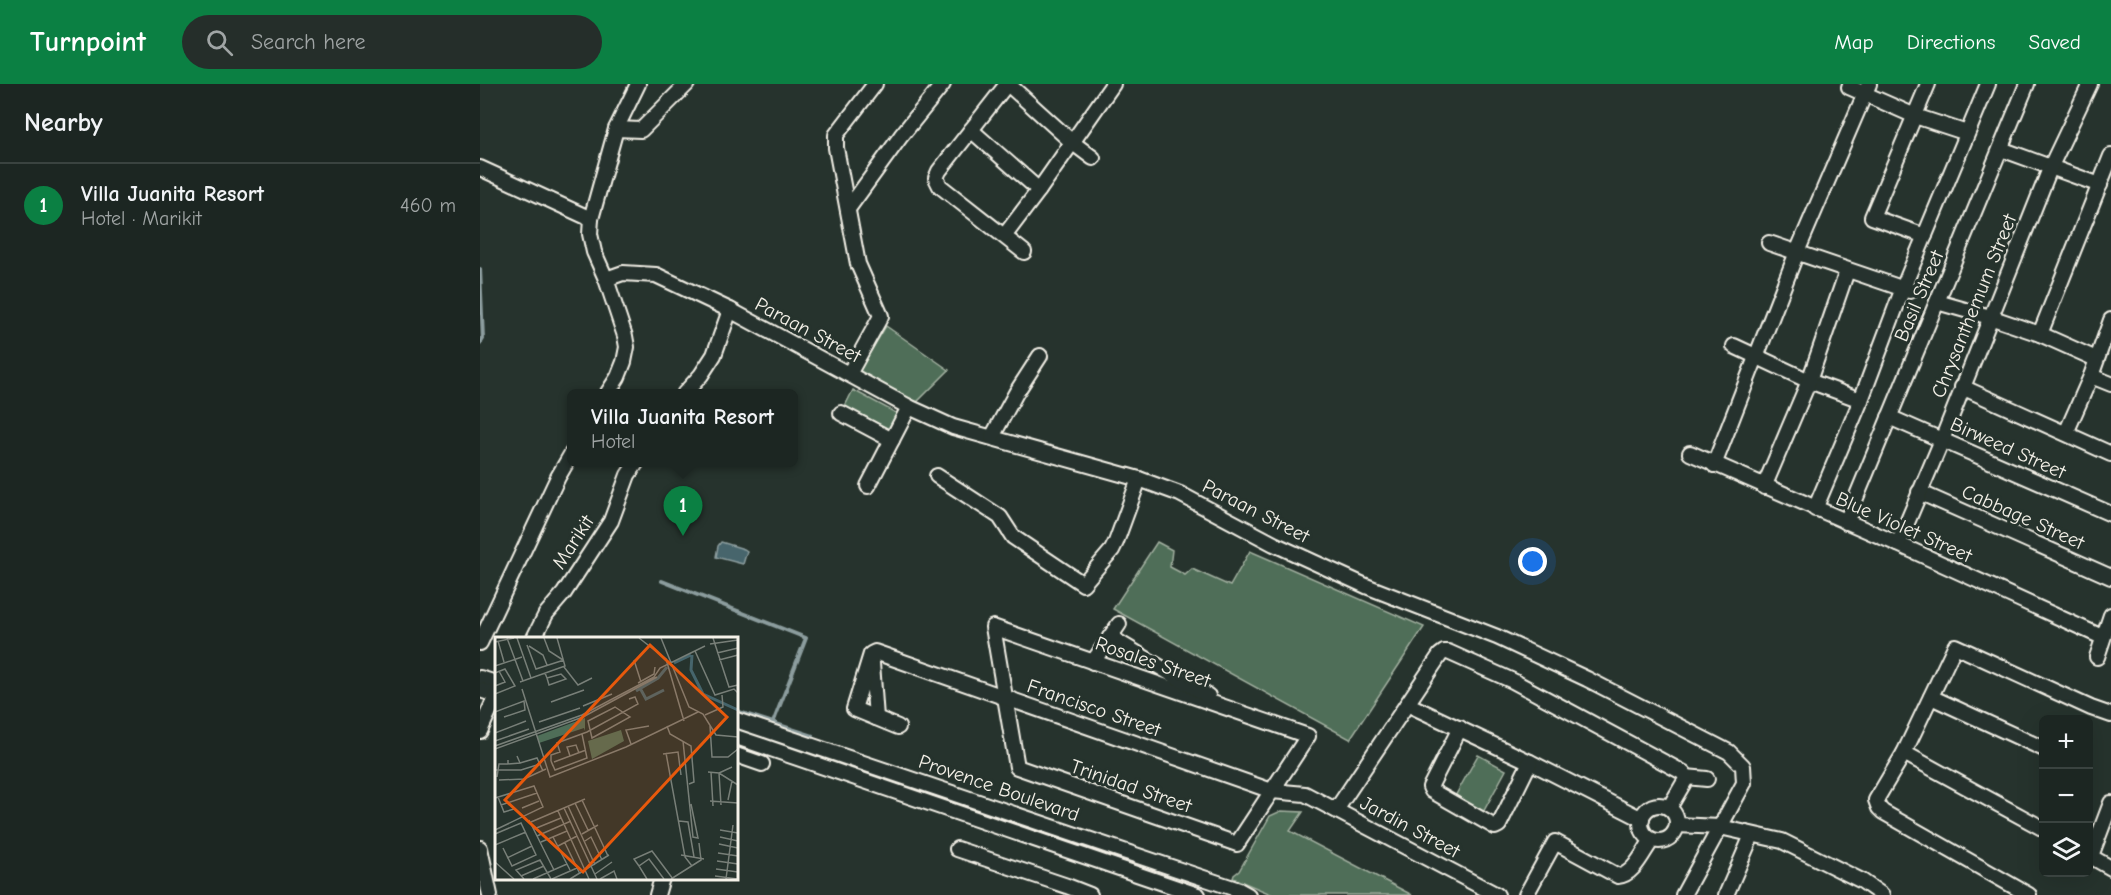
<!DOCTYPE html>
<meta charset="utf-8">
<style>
:root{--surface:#1c2622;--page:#252e2a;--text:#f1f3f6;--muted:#a0a5a5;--line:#3a4340;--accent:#0b8043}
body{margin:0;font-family:"Comic Neue",sans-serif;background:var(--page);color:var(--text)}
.controls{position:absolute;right:18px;bottom:18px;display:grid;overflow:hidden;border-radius:9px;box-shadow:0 6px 24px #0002}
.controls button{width:54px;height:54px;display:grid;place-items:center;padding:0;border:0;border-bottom:2px solid var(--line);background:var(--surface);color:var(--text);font:30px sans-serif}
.you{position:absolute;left:1053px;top:478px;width:21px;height:21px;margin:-15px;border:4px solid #fff;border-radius:50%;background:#1a73e8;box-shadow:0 0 0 9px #1a73e833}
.badge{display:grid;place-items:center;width:39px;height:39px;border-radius:50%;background:var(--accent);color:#fff;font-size:20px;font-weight:700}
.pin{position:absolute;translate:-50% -50px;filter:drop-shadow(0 2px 3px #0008)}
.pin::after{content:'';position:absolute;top:32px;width:21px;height:18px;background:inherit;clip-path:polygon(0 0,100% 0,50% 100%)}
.popup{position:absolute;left:87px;top:305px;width:231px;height:78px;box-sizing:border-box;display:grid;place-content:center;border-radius:9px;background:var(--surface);filter:drop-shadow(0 2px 4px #0005);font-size:20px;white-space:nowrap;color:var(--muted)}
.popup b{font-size:22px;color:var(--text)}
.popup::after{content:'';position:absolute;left:50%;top:100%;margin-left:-12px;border:12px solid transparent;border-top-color:var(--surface)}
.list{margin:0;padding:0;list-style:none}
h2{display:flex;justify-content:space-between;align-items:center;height:78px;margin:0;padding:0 24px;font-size:26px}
h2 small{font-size:20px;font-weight:400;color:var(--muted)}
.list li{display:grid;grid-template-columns:39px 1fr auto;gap:18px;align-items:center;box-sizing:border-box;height:84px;padding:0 24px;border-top:2px solid var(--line)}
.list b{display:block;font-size:22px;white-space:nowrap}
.list p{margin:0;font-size:20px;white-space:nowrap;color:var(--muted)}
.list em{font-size:20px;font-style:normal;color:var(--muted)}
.icon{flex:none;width:33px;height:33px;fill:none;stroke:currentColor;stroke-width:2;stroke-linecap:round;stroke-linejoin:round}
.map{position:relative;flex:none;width:1631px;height:811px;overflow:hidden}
header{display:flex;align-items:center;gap:36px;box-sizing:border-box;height:84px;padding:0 30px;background:var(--accent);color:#fff}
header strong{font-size:28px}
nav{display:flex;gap:33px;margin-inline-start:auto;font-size:21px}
.search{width:420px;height:54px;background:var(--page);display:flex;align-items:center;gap:15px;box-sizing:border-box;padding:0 21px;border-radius:33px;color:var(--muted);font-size:22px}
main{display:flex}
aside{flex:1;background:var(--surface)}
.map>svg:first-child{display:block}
.green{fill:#4f6e58;stroke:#a2b0a0;stroke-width:1.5}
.water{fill:#46656c;stroke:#8c9d9e;stroke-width:1.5}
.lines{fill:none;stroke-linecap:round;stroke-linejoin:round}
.stream{stroke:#8c9d9e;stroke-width:4}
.minor-casing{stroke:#f4f1e8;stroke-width:18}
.minor{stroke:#26332d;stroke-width:14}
.labels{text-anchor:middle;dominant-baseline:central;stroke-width:6;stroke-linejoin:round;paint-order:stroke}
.street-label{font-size:20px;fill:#f4f1e8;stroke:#26332d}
.inset-river{fill:none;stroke:#46656c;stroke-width:3}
.inset-road{fill:none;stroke:#787f78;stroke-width:1.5}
.view{fill:#e8590c;fill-opacity:0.15;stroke:#e8590c;stroke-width:3}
.inset-edge{fill:none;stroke:#f4f1e8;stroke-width:3}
</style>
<header>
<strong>Turnpoint</strong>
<div class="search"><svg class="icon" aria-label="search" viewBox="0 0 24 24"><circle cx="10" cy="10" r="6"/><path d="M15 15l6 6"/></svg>Search here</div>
<nav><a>Map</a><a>Directions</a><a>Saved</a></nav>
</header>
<main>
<aside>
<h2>Nearby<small></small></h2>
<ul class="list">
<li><span class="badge">1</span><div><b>Villa Juanita Resort</b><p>Hotel · Marikit</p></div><em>460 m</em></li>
</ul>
</aside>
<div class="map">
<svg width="1631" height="811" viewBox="0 0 1631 811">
<rect width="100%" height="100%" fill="#26332d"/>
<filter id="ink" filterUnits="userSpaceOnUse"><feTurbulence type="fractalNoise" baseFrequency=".0167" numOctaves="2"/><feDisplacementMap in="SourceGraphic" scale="12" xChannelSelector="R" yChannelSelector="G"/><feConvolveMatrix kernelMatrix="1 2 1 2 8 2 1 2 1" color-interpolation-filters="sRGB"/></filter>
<g filter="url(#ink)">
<g class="green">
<polygon points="406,242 469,286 430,325 375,293"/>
<polygon points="373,306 418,330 408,349 363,326"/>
<polygon points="677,458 692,466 690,483 705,491 712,485 750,502 770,467 944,543 870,655 633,525"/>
<polygon points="998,671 1026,686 1001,732 973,716"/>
<polygon points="801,727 823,728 810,747 932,811 793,811 753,794 754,791 759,787 790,732"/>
</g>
<polygon class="water" points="241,458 264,465 267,467 263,480 236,473 238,462"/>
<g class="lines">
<g class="stream">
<polyline points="0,185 3,255 0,260"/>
<polyline points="182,497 326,554 293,639"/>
<polyline points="256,627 333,652"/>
</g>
<g class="minor-casing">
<g id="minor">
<polyline points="527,0 459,87 456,94 460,102 544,168"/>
<polyline points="528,0 593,59 613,74"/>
<polyline points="1369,3 1435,32 1487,49"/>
<polyline points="136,45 161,46 207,0"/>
<polyline points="491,46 559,106"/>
<polyline points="1521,65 1620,101"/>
<polyline points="0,84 111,135"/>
<polyline points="368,125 421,52 463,0"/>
<polyline points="525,151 559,106 633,0"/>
<polyline points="1445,152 1392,133 1448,0"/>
<polyline points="1289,159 1430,207"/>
<polyline points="126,195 143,189 176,191 250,226 429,323 473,343 659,395 700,410 794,460 886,502 1017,553 1107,595 1249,668 1263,682 1264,699 1203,811"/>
<polyline points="1457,218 1510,233 1560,250 1616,275"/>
<polyline points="1560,250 1631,72"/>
<polyline points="1254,262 1329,297 1381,316"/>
<polyline points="369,290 401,232 378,180 356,64 356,51 395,0"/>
<polyline points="1611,292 1631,300"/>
<polyline points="1482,303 1631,370"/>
<polyline points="127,310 138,293 144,278 147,263 145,252 126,195 114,168 110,150 111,135 136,45 158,0"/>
<polyline points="204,310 221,291 234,271 250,226"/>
<polyline points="361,329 412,356"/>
<polyline points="1409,333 1631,430"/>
<polyline points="1586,349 1611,292 1631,236"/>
<polyline points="512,353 536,309 560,272"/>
<polyline points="1210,369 1418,460 1622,553"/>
<polyline points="1234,381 1317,168 1389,0"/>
<polyline points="457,392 520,433 533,453 603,500 632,466 636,458 659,395"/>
<polyline points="388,402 429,323"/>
<polyline points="1284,403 1329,297 1367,187"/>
<polyline points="1439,408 1631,493"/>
<polyline points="1335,425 1381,316 1423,204 1508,0"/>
<polyline points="1366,438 1547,0"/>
<polyline points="1418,460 1462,356 1571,82 1610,0"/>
<polygon points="513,543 828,652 757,760 537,683"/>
<polyline points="630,553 728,612"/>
<polyline points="54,554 66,530 84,509 131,437 148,391 157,378"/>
<polyline points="0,559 78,393 92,369"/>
<polyline points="1617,573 1631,531"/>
<polyline points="613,578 639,540"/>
<polyline points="392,579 396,634"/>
<polyline points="0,594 16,599"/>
<polyline points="0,606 16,611"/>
<polyline points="1451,613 1564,665"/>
<polyline points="927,620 1050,678 1162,735"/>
<polyline points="256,636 759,806 768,811"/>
<polyline points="418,643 374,625 391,570 395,568 792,707 825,710 1017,811"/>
<polyline points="980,644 950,703 952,707 1015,743 1019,741 1050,678"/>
<polyline points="0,647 16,612"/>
<polyline points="256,653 718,811"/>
<polyline points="1424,669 1564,745"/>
<polyline points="256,671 282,680"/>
<polyline points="1206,693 1227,695"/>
<circle cx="1179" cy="739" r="18"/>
<polyline points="856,726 960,571 964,568 968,568 1033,597 1204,689 1206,695 1189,724"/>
<polyline points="1197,741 1240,743 1302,757 1382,797 1402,811"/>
<polyline points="0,764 10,811"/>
<polyline points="477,765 587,802 610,811"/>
<polyline points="1608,771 1631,784"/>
<polyline points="1611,772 1631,719"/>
<polyline points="177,811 182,794"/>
<path d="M1046,811L1075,758L1138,792C1154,791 1163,768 1172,756"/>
<polyline points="1246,811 1272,751"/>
<polyline points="1549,811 1403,728 1399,724 1396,716 1424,669 1475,562 1611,624 1631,631"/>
</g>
</g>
<use href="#minor" class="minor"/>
</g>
</g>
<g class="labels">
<g class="street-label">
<text transform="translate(1439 212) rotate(-67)">Basil Street</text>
<text transform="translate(1494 222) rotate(-68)">Chrysanthemum Street</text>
<text transform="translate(328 246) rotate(28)">Paraan Street</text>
<text transform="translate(1528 364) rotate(24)">Birweed Street</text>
<text transform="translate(776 427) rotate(27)">Paraan Street</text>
<text transform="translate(1543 433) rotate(24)">Cabbage Street</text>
<text transform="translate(1424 443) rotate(24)">Blue Violet Street</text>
<text transform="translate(93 458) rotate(-57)">Marikit</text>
<text transform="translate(673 578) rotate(19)">Rosales Street</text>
<text transform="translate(614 624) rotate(19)">Francisco Street</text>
<text transform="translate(651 702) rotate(19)">Trinidad Street</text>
<text transform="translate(519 704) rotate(19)">Provence Boulevard</text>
<text transform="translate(930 743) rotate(28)">Jardin Street</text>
</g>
</g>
<g transform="translate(15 553)">
<rect width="243" height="243" fill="#26332d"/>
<path d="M90,81V94L89,91L44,106L42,99ZM126,93L129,104L97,122L93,104Z" fill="#4f6e58"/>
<path class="inset-river" d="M197,18L196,33L208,57L243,73M179,26L196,18M145,51L151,62L169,53M141,54L163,41L172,30"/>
<path class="inset-road" d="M12,1L28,44M22,1L36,41M49,1L54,14L68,23M144,1L171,22L189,84M166,1L194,70L208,77L221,98L243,100M218,1L234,50L243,48M3,4L9,25M0,5L19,1M215,7L243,3M32,8L41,32L69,23M34,9L48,18L52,28M200,14L220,58L239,52L243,56M222,16L243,11M139,23L146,45M224,23L243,18M0,29L27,20M69,30L83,48L97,41M0,36L10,32L20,49L0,57M50,36L52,41L54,48L71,42L66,37L52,41M25,45L70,29L62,1M143,46L159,37L160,30M0,49L10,45L4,34M27,52L55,140L131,110L203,75M56,65L89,53M88,69L117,57M120,70L135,80L97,101L93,84ZM0,75L29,64L30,73L9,80M210,78L228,70L227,58M44,85L85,71M172,89L175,97L196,109L199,145L194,147M215,89L217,120H233L243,112M0,96L31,84M0,104L34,92M188,104L198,200L203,201L196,167M136,107L131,93L154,89M0,109L87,78L159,40L165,31L210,9M0,112L88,80L162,40M171,116L190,220L197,229M168,117L183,115L186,138M75,119L72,110L81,108L84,116M13,123V127L25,126L22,119M56,124V118L65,115L62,106L92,95L143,67L140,60L134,62M59,125L91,113M25,126L42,121L48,134M58,129L56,124L60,133L92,121L87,97M0,133H26L45,127M213,135L224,136L243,148M216,135L218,169M2,140L4,127H13M4,143L29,142L51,132M3,160L9,175L19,172M0,161L39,149L48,170L0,193M87,163L113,219M233,163L237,144M215,164L243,166M80,166L93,193M6,168L42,156M226,168L224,136L237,130M73,169L100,228M27,171L44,164M69,171L102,242M63,174L94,242M34,183L59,233M184,184L193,185L199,220M36,185L90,162M39,192L66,181M225,193L243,196M0,197L26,186L41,218L17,229L8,211M87,197L103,188M42,199L76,184M58,200L75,233M225,200L243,204M90,204L96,200L107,223M46,205L72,194M70,206L85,237M224,207L243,211M0,208L31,195M63,209L82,199M223,216L243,219M186,218L209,222M12,221L37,209M222,224L243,227M0,225L19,242M144,229L139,222L157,214L178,242M221,232L243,235M100,237L117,225M26,239L49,229M220,239L243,242M29,242L21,233L45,223L56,242M38,242L72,227M57,242L82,231M75,242L114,218M105,242L119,234L122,242M152,242L144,229L154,222L169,242M176,242L206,223L204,206M231,242L238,188"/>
<path class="view" d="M155,8L232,80L88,235L10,163Z"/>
<rect width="243" height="243" class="inset-edge"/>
</g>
</svg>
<div class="controls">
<button>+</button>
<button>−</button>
<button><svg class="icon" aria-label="layers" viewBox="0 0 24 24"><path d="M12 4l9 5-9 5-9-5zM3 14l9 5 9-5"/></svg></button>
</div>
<div class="you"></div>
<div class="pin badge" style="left:203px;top:452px">1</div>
<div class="popup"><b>Villa Juanita Resort</b>Hotel</div>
</div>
</main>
